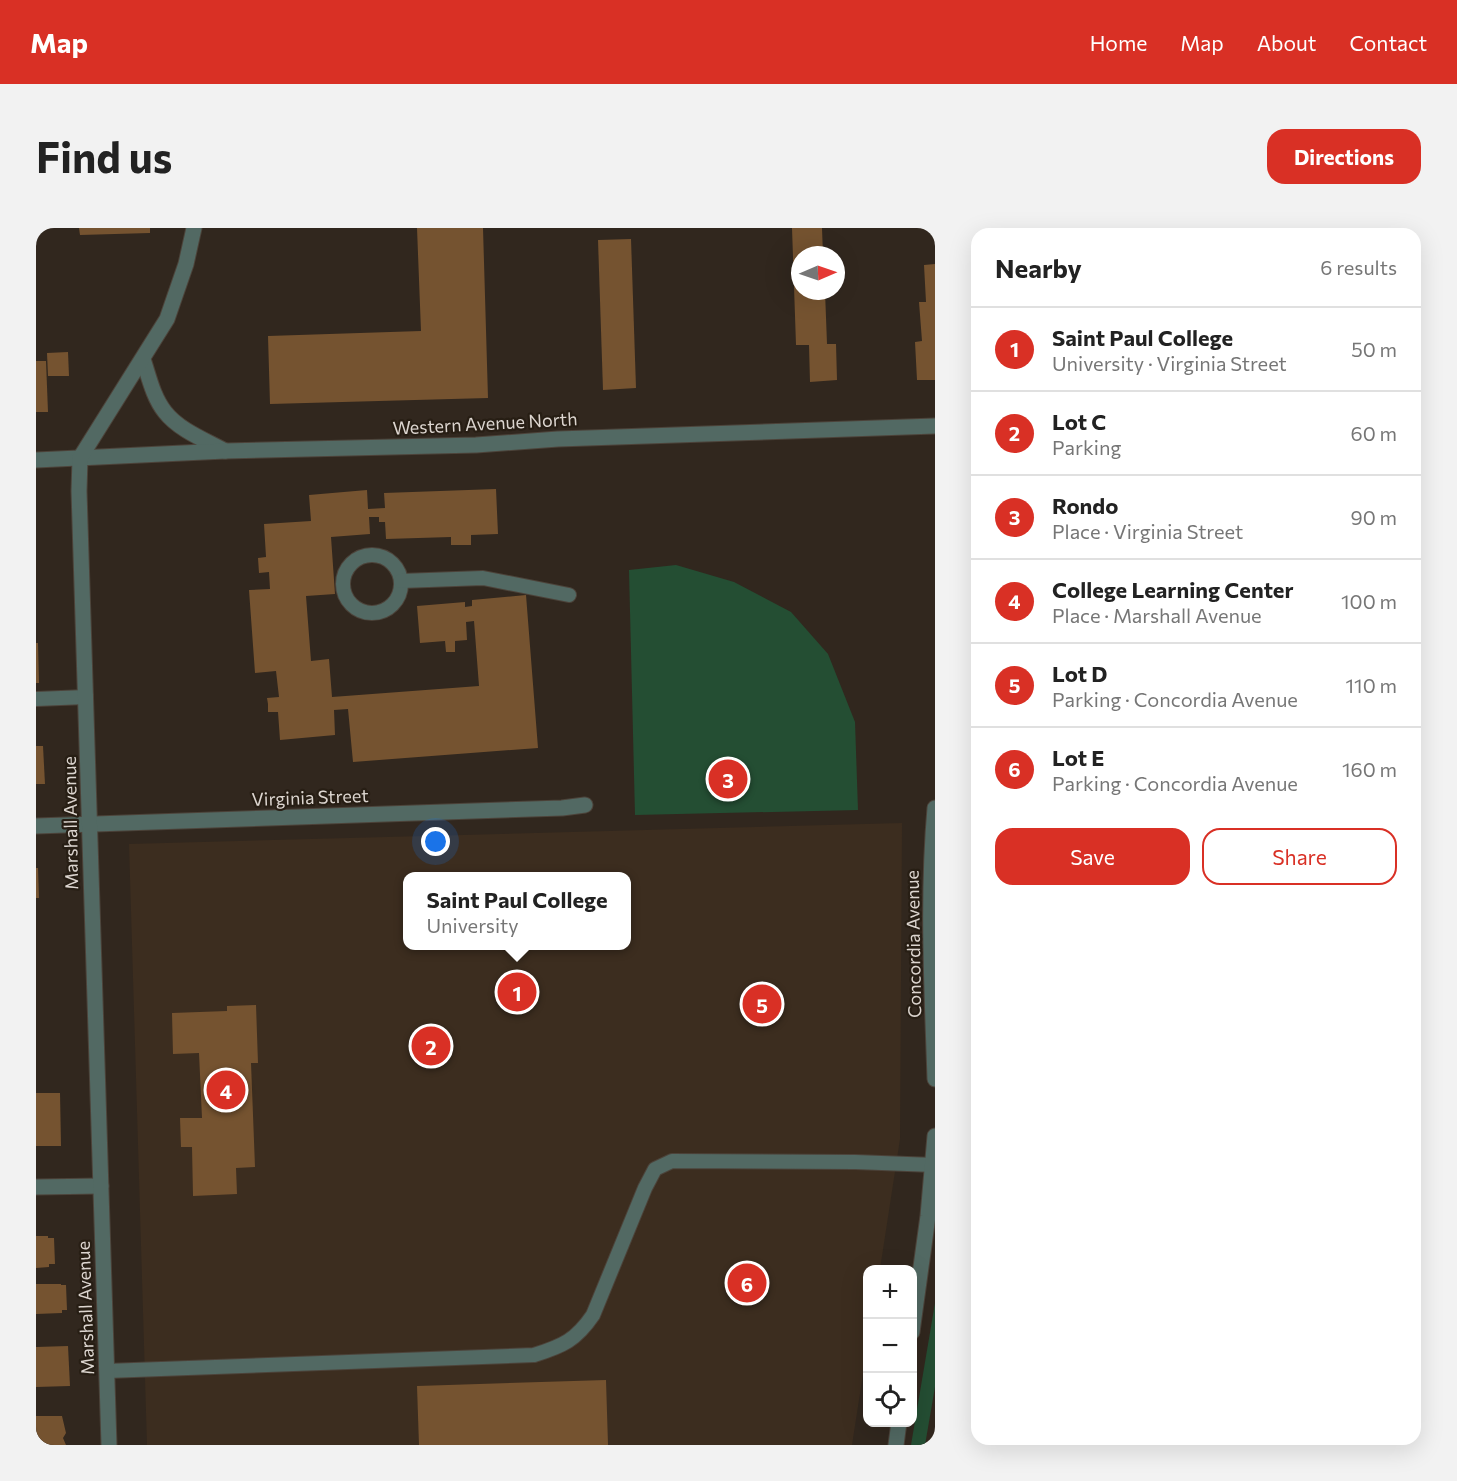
<!DOCTYPE html>
<meta charset="utf-8">
<style>
:root{--surface:#fff;--page:#f2f2f2;--text:#222;--muted:#767676;--line:#e0e0e0;--accent:#d93025}
body{margin:0;font-family:Commissioner,sans-serif;background:var(--page);color:var(--text)}
.controls{position:absolute;right:18px;bottom:18px;display:grid;overflow:hidden;border-radius:12px;box-shadow:0 6px 24px #0002}
.controls button{width:54px;height:54px;display:grid;place-items:center;padding:0;border:0;border-bottom:2px solid var(--line);background:var(--surface);color:var(--text);font:30px sans-serif}
.compass{position:absolute;left:755px;top:18px;width:54px;height:54px;border-radius:50%;background:var(--surface);box-shadow:0 6px 24px #0002;rotate:88deg}
.you{position:absolute;left:400px;top:614px;width:21px;height:21px;margin:-15px;border:4px solid #fff;border-radius:50%;background:#1a73e8;box-shadow:0 0 0 9px #1a73e833}
.badge{display:grid;place-items:center;width:39px;height:39px;border-radius:50%;background:var(--accent);color:#fff;font-size:20px;font-weight:700}
.pin{position:absolute;translate:-50% -50%;border:3px solid #fff;box-shadow:0 2px 6px #0006}
.popup{position:absolute;left:367px;top:644px;width:228px;height:78px;box-sizing:border-box;display:grid;place-content:center;border-radius:12px;background:var(--surface);filter:drop-shadow(0 2px 4px #0005);font-size:20px;white-space:nowrap;color:var(--muted)}
.popup b{font-size:22px;color:var(--text)}
.popup::after{content:'';position:absolute;left:50%;top:100%;margin-left:-12px;border:12px solid transparent;border-top-color:var(--surface)}
.list{margin:0;padding:0;list-style:none}
h2{display:flex;justify-content:space-between;align-items:center;height:78px;margin:0;padding:0 24px;font-size:26px}
h2 small{font-size:20px;font-weight:400;color:var(--muted)}
.list li{display:grid;grid-template-columns:39px 1fr auto;gap:18px;align-items:center;box-sizing:border-box;height:84px;padding:0 24px;border-top:2px solid var(--line)}
.list b{display:block;font-size:22px;white-space:nowrap}
.list p{margin:0;font-size:20px;white-space:nowrap;color:var(--muted)}
.list em{font-size:20px;font-style:normal;color:var(--muted)}
.actions{display:flex;gap:12px;padding:18px 24px}
.actions a{flex:1;padding:14px 0;border:2px solid var(--accent);border-radius:18px;text-align:center;font-size:21px;color:var(--accent)}
.actions .main{background:var(--accent);color:#fff}
.icon{flex:none;width:33px;height:33px;fill:none;stroke:currentColor;stroke-width:2;stroke-linecap:round;stroke-linejoin:round}
.map{position:relative;flex:none;width:899px;height:1217px;overflow:hidden;border-radius:18px}
header{display:flex;align-items:center;gap:36px;box-sizing:border-box;height:84px;padding:0 30px;background:var(--accent);color:#fff}
header strong{font-size:28px}
nav{display:flex;gap:33px;margin-inline-start:auto;font-size:21px}
.intro{display:flex;align-items:center;justify-content:space-between;box-sizing:border-box;height:144px;padding:0 36px}
h1{margin:0;font-size:42px}
.button{padding:15px 27px;border-radius:18px;background:var(--accent);color:#fff;font-size:21px;font-weight:700}
main{display:flex;gap:36px;padding:0 36px}
aside{flex:1;background:var(--surface);border-radius:18px;box-shadow:0 6px 24px #0002}
.map>svg:first-child{display:block}
.built{fill:#3c2d1f;fill-rule:evenodd}
.green{fill:#244e33}
.building{fill:#755330}
.lines{fill:none;stroke-linecap:round;stroke-linejoin:round}
.service-casing{stroke:#4c433a;stroke-width:16}
.minor-casing{stroke:#4c433a;stroke-width:17}
.tertiary-casing{stroke:#4c433a;stroke-width:17}
.service{stroke:#526963;stroke-width:14}
.minor{stroke:#526963;stroke-width:15}
.tertiary{stroke:#526963;stroke-width:15}
.labels{text-anchor:middle;dominant-baseline:central;stroke-width:4.5;stroke-linejoin:round;paint-order:stroke}
.street-label{font-size:18px;fill:#dcd5cf;stroke:#271e14}
</style>
<header>
<strong>Map</strong>
<nav><a>Home</a><a>Map</a><a>About</a><a>Contact</a></nav>
</header>
<div class="intro"><h1>Find us</h1><a class="button">Directions</a></div>
<main>
<div class="map">
<svg width="899" height="1217" viewBox="0 0 899 1217">
<rect width="100%" height="100%" fill="#31271e"/>
<path class="built" d="M866,595L864,911L844,1041L832,1042L831,1120L816,1217H111L93,616ZM372,648H590V718H372Z"/>
<g class="green">
<polygon points="640,337 698,354 755,384 792,426 819,494 822,582 599,587 593,342"/>
<polygon points="899,1075 899,1159 889,1217 875,1217"/>
</g>
<g class="building">
<polygon points="43,0 114,0 114,5 44,7"/>
<polygon points="381,0 447,0 452,170 234,176 232,108 385,103"/>
<polygon points="756,0 786,0 787,27 764,27 764,63 789,63 791,116 800,116 801,152 774,154 773,117 760,117"/>
<polygon points="595,11 600,160 567,162 562,12"/>
<polygon points="899,36 899,152 881,152 879,114 886,113 883,74 890,74 888,37"/>
<polygon points="32,124 33,148 12,148 11,125"/>
<polygon points="0,133 10,133 12,184 0,184"/>
<polygon points="460,261 462,306 435,307 435,317 415,317 415,309 350,311 349,294 343,294 343,289 333,289 334,306 295,309 299,366 270,368 275,433 293,431 296,469 443,458 438,393 430,394 431,412 419,413 419,424 410,424 409,413 384,415 381,378 429,374 429,379 436,378 436,372 490,367 502,520 317,534 312,481 298,482 299,507 244,512 242,484 232,484 232,476 231,470 243,469 240,443 219,445 213,362 234,361 233,344 223,345 222,330 230,329 228,296 275,293 273,267 331,262 332,281 349,280 348,265"/>
<polygon points="0,415 2,415 3,455 0,455"/>
<polygon points="0,518 7,518 9,556 0,556"/>
<polygon points="0,640 2,640 3,670 0,670"/>
<polygon points="220,777 222,835 215,835 219,939 200,940 201,966 157,968 156,919 145,919 144,890 166,890 163,825 137,826 136,785 191,783 191,778"/>
<polygon points="0,865 24,865 25,918 0,918"/>
<polygon points="0,1008 12,1008 12,1010 18,1010 19,1036 13,1036 13,1039 0,1040"/>
<polygon points="0,1056 25,1056 25,1057 30,1057 31,1082 26,1082 26,1085 0,1086"/>
<polygon points="32,1118 34,1158 0,1159 0,1119"/>
<polygon points="570,1152 572,1217 383,1217 381,1158"/>
<polygon points="0,1188 26,1188 30,1205 27,1210 30,1217 0,1217"/>
</g>
<g class="lines">
<g class="service-casing">
<g id="service">
<circle cx="336" cy="356" r="29"/>
<polyline points="365,353 447,350 533,367"/>
<polyline points="0,471 50,469"/>
<path d="M71,1143L498,1127C527,1118 540,1112 557,1087L609,960L619,941L636,933L819,934L898,937"/>
</g>
</g>
<g class="minor-casing">
<g id="minor">
<polyline points="0,598 526,580 549,577"/>
<polyline points="0,959 65,958"/>
</g>
</g>
<g class="tertiary-casing">
<g id="tertiary">
<path d="M107,131C113,149 117,169 129,184C143,202 169,212 189,223"/>
<polyline points="0,232 189,223 440,217 522,211 899,198"/>
<path d="M899,580C891,670 896,761 899,851"/>
<polyline points="876,1104 892,988 899,908"/>
<polyline points="73,1217 43,263 44,230 131,91 150,36 158,0"/>
<polyline points="860,1217 863,1194"/>
</g>
</g>
<use href="#service" class="service"/>
<use href="#minor" class="minor"/>
<use href="#tertiary" class="tertiary"/>
</g>
<g class="labels">
<g class="street-label">
<text transform="translate(449 195) rotate(-3)">Western Avenue North</text>
<text transform="translate(274 569) rotate(-2)">Virginia Street</text>
<text transform="translate(34 595) rotate(-91)">Marshall Avenue</text>
<text transform="translate(877 716) rotate(-91)">Concordia Avenue</text>
<text transform="translate(49 1080) rotate(-92)">Marshall Avenue</text>
</g>
</g>
</svg>
<div class="controls">
<button>+</button>
<button>−</button>
<button><svg class="icon" aria-label="locate" viewBox="0 0 24 24"><circle cx="12" cy="12" r="6"/><path d="M12 2v4M12 18v4M2 12h4M18 12h4"/></svg></button>
</div>
<svg class="compass" viewBox="-18 -18 36 36"><path d="M0-13l5 13h-10z" fill="#e53935"/><path d="M0 13l5-13h-10z" fill="#767676"/></svg>
<div class="you"></div>
<div class="pin badge" style="left:481px;top:764px">1</div>
<div class="popup"><b>Saint Paul College</b>University</div>
<div class="pin badge" style="left:395px;top:818px">2</div>
<div class="pin badge" style="left:692px;top:551px">3</div>
<div class="pin badge" style="left:190px;top:862px">4</div>
<div class="pin badge" style="left:726px;top:776px">5</div>
<div class="pin badge" style="left:711px;top:1055px">6</div>
</div>
<aside>
<h2>Nearby<small>6 results</small></h2>
<ul class="list">
<li><span class="badge">1</span><div><b>Saint Paul College</b><p>University · Virginia Street</p></div><em>50 m</em></li>
<li><span class="badge">2</span><div><b>Lot C</b><p>Parking</p></div><em>60 m</em></li>
<li><span class="badge">3</span><div><b>Rondo</b><p>Place · Virginia Street</p></div><em>90 m</em></li>
<li><span class="badge">4</span><div><b>College Learning Center</b><p>Place · Marshall Avenue</p></div><em>100 m</em></li>
<li><span class="badge">5</span><div><b>Lot D</b><p>Parking · Concordia Avenue</p></div><em>110 m</em></li>
<li><span class="badge">6</span><div><b>Lot E</b><p>Parking · Concordia Avenue</p></div><em>160 m</em></li>
</ul>
<div class="actions"><a class="main">Save</a><a>Share</a></div>
</aside>
</main>
